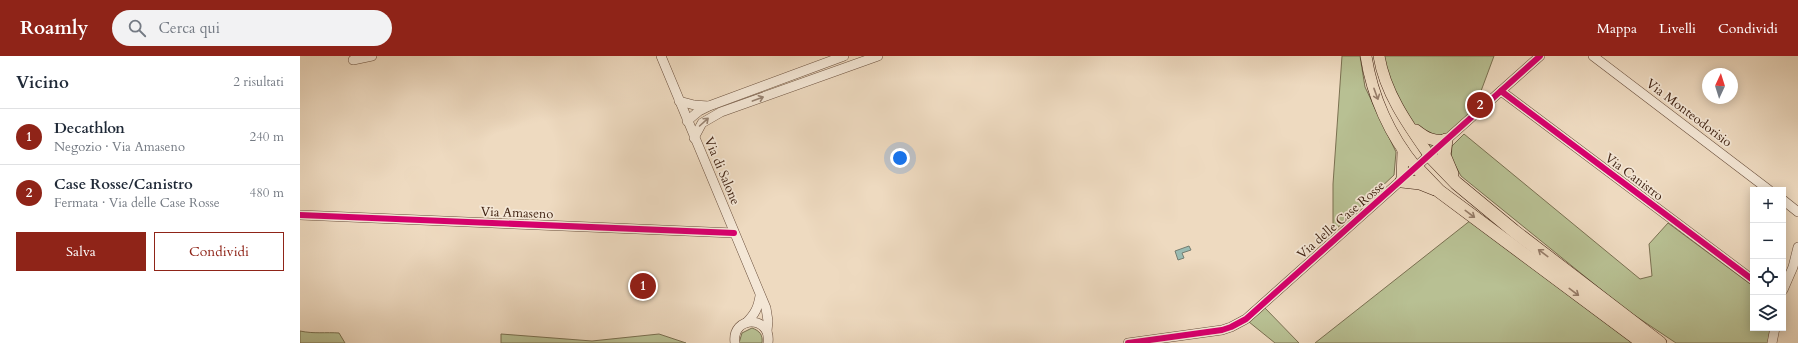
<!DOCTYPE html>
<html lang="it">
<meta charset="utf-8">
<style>
:root{--surface:#fff;--page:#f2f2f3;--text:#1f2937;--muted:#747a83;--line:#e0e1e3;--accent:#8f2418}
body{margin:0;font-family:Cardo,serif;background:var(--page);color:var(--text)}
.controls{position:absolute;right:12px;bottom:12px;display:grid;overflow:hidden;border-radius:0px;box-shadow:0 2px 10px #0003}
.controls button{width:36px;height:36px;display:grid;place-items:center;padding:0;border:0;border-bottom:1px solid var(--line);background:var(--surface);color:var(--text);font:20px sans-serif}
.compass{position:absolute;left:1402px;top:12px;width:36px;height:36px;border-radius:50%;background:var(--surface);box-shadow:0 2px 10px #0003;rotate:4deg}
.you{position:absolute;left:600px;top:102px;width:14px;height:14px;margin:-10px;border:3px solid #fff;border-radius:50%;background:#1a73e8;box-shadow:0 0 0 6px #1a73e833}
.badge{display:grid;place-items:center;width:26px;height:26px;border-radius:50%;background:var(--accent);color:#fff;font-size:13px;font-weight:700}
.pin{position:absolute;translate:-50% -50%;border:2px solid #fff;box-shadow:0 1px 4px #0006}
.list{margin:0;padding:0;list-style:none}
h2{display:flex;justify-content:space-between;align-items:center;height:52px;margin:0;padding:0 16px;font-size:17px}
h2 small{font-size:13px;font-weight:400;color:var(--muted)}
.list li{display:grid;grid-template-columns:26px 1fr auto;gap:12px;align-items:center;box-sizing:border-box;height:56px;padding:0 16px;border-top:1px solid var(--line)}
.list b{display:block;font-size:15px;white-space:nowrap}
.list p{margin:0;font-size:13px;white-space:nowrap;color:var(--muted)}
.list em{font-size:13px;font-style:normal;color:var(--muted)}
.actions{display:flex;gap:8px;padding:12px 16px}
.actions a{flex:1;padding:9px 0;border:1px solid var(--accent);border-radius:0px;text-align:center;font-size:14px;color:var(--accent)}
.actions .main{background:var(--accent);color:#fff}
.icon{flex:none;width:22px;height:22px;fill:none;stroke:currentColor;stroke-width:2;stroke-linecap:round;stroke-linejoin:round}
.map{position:relative;flex:none;width:1498px;height:287px;overflow:hidden}
header{display:flex;align-items:center;gap:24px;box-sizing:border-box;height:56px;padding:0 20px;background:var(--accent);color:#fff}
header strong{font-size:19px}
nav{display:flex;gap:22px;margin-inline-start:auto;font-size:14px}
.search{width:280px;height:36px;background:var(--page);display:flex;align-items:center;gap:10px;box-sizing:border-box;padding:0 14px;border-radius:22px;color:var(--muted);font-size:15px}
main{display:flex}
aside{flex:1;background:var(--surface)}
.map>svg:first-child{display:block}
.green{fill:#b8c093;stroke:#7a7051}
.water{fill:#99bbb2;stroke:#747d71}
.lines{fill:none;stroke-linecap:round;stroke-linejoin:round}
.minor-casing{stroke:#694e3b;stroke-width:10}
.major-casing{stroke:#3d1f0f;stroke-width:12}
.highway-casing{stroke:#3d1f0f;stroke-width:14}
.minor{stroke:#f4e7d6;stroke-width:9}
.major{stroke:#eedac0;stroke-width:11}
.highway{stroke:#eedac0;stroke-width:13}
.cycleway-casing{stroke:#f4e7d6;stroke-width:8}
.cycleway{stroke:#d6006c;stroke-width:6}
.oneway{stroke:#967c68}
.oneway2{stroke:#988372}
.labels{text-anchor:middle;dominant-baseline:central;stroke-width:3.5;stroke-linejoin:round;paint-order:stroke}
.street-label{font-size:13px;fill:#3d1f0f;stroke:#f4e7d6}
</style>
<header>
<strong>Roamly</strong>
<div class="search"><svg class="icon" aria-label="search" viewBox="0 0 24 24"><circle cx="10" cy="10" r="6"/><path d="M15 15l6 6"/></svg>Cerca qui</div>
<nav><a>Mappa</a><a>Livelli</a><a>Condividi</a></nav>
</header>
<main>
<aside>
<h2>Vicino<small>2 risultati</small></h2>
<ul class="list">
<li><span class="badge">1</span><div><b>Decathlon</b><p>Negozio · Via Amaseno</p></div><em>240 m</em></li>
<li><span class="badge">2</span><div><b>Case Rosse/Canistro</b><p>Fermata · Via delle Case Rosse</p></div><em>480 m</em></li>
</ul>
<div class="actions"><a class="main">Salva</a><a>Condividi</a></div>
</aside>
<div class="map">
<svg width="1498" height="287" viewBox="0 0 1498 287">
<rect width="100%" height="100%" fill="#eedac0"/>
<filter id="stains"><feTurbulence type="fractalNoise" baseFrequency=".005" numOctaves="4"/><feColorMatrix values="0 0 0 0 .2 0 0 0 0 .09 0 0 0 0 .02 0 0 0 .5 -.17"/></filter>
<radialGradient id="worn" r=".72"><stop offset=".6" stop-color="#630" stop-opacity="0"/><stop offset="1" stop-color="#630" stop-opacity=".3"/></radialGradient>
<g class="green">
<polygon points="1042,0 1060,0 1065,31 1096,96 1094,119 1033,176 1033,128"/>
<polygon points="1079,0 1194,0 1171,62 1129,99 1105,64"/>
<polygon points="1164,78 1340,223 1352,220 1349,188 1368,167 1453,230 1453,272 1470,272 1468,287 1376,287 1325,253 1161,120 1151,102 1152,90"/>
<polygon points="1171,164 1337,287 1015,287"/>
<polygon points="965,252 999,287 975,287 949,266"/>
<path d="M452,272C460,275 463,279 462,287H439L442,277Z"/>
<path d="M0,275C14,278 26,276 39,277L45,287H0Z"/>
<polygon points="201,278 292,285 359,278 386,287 201,287"/>
</g>
<polygon class="water" points="889,190 891,194 882,197 884,202 878,204 875,195"/>
<g class="lines">
<g class="minor-casing">
<g id="minor">
<polyline points="361,0 466,252 468,265 467,275"/>
<polyline points="1293,0 1469,134"/>
<polyline points="53,4 72,0"/>
<polyline points="1201,35 1453,224"/>
<polyline points="379,45 394,49 408,50"/>
<polyline points="387,65 399,55 409,50 544,0"/>
<polyline points="394,82 402,67 421,56 578,0"/>
<polyline points="1483,144 1498,156"/>
<polyline points="0,159 434,177"/>
<polyline points="1483,234 1493,211 1498,191"/>
<path d="M446,267C455,258 458,252 460,240"/>
<path d="M435,287C431,259 472,259 468,287"/>
<polyline points="828,287 922,274 931,271 946,263 1240,0"/>
<polyline points="1472,287 1475,272"/>
</g>
</g>
<g class="major-casing">
<g id="major">
<path d="M1066,0C1072,40 1090,80 1116,111"/>
<path d="M1079,0C1085,37 1108,69 1129,99"/>
<path d="M1116,74C1126,82 1134,86 1146,84"/>
<polyline points="1102,125 1103,94"/>
</g>
</g>
<g class="highway-casing">
<g id="highway">
<polyline points="1146,84 1144,99 1152,118"/>
<polyline points="1129,99 1156,127 1214,175 1360,287"/>
<polyline points="1116,111 1139,135 1343,287"/>
<polyline points="1102,125 1120,127 1135,133"/>
</g>
</g>
<use href="#minor" class="minor"/>
<use href="#major" class="major"/>
<use href="#highway" class="highway"/>
<g class="cycleway-casing">
<g id="cycleway">
<polyline points="1201,35 1453,224"/>
<polyline points="0,159 434,177"/>
<polyline points="828,287 922,274 931,271 946,263 1240,0"/>
</g>
</g>
<use href="#cycleway" class="cycleway"/>
</g>
<defs><path id="oneway-shaft" d="M-6 0H5M1.5-3L5.5 0L1.5 3" fill="none" stroke-width="1.6" stroke-linecap="round" stroke-linejoin="round"/></defs>
<g class="oneway">
<use href="#oneway-shaft" transform="translate(1076 38) rotate(70)"/>
<use href="#oneway-shaft" transform="translate(1170 158) rotate(37)"/>
<use href="#oneway-shaft" transform="translate(1243 197) rotate(-143)"/>
<use href="#oneway-shaft" transform="translate(1274 236) rotate(37)"/>
</g>
<g class="oneway2">
<use href="#oneway-shaft" transform="translate(458 43) rotate(-20)"/>
<use href="#oneway-shaft" transform="translate(404 66) rotate(-42)"/>
</g>
<g class="labels">
<g class="street-label">
<text transform="translate(1389 57) rotate(37)">Via Monteodorisio</text>
<text transform="translate(422 115) rotate(67)">Via di Salone</text>
<text transform="translate(1334 121) rotate(37)">Via Canistro</text>
<text transform="translate(217 157) rotate(2)">Via Amaseno</text>
<text transform="translate(1041 164) rotate(-41)">Via delle Case Rosse</text>
</g>
</g>
<rect width="100%" height="100%" filter="url(#stains)"/>
<rect width="100%" height="100%" fill="url(#worn)"/>
</svg>
<div class="controls">
<button>+</button>
<button>−</button>
<button><svg class="icon" aria-label="locate" viewBox="0 0 24 24"><circle cx="12" cy="12" r="6"/><path d="M12 2v4M12 18v4M2 12h4M18 12h4"/></svg></button>
<button><svg class="icon" aria-label="layers" viewBox="0 0 24 24"><path d="M12 4l9 5-9 5-9-5zM3 14l9 5 9-5"/></svg></button>
</div>
<svg class="compass" viewBox="-18 -18 36 36"><path d="M0-13l5 13h-10z" fill="#e53935"/><path d="M0 13l5-13h-10z" fill="#747a83"/></svg>
<div class="you"></div>
<div class="pin badge" style="left:343px;top:230px">1</div>
<div class="pin badge" style="left:1180px;top:49px">2</div>
</div>
</main>
